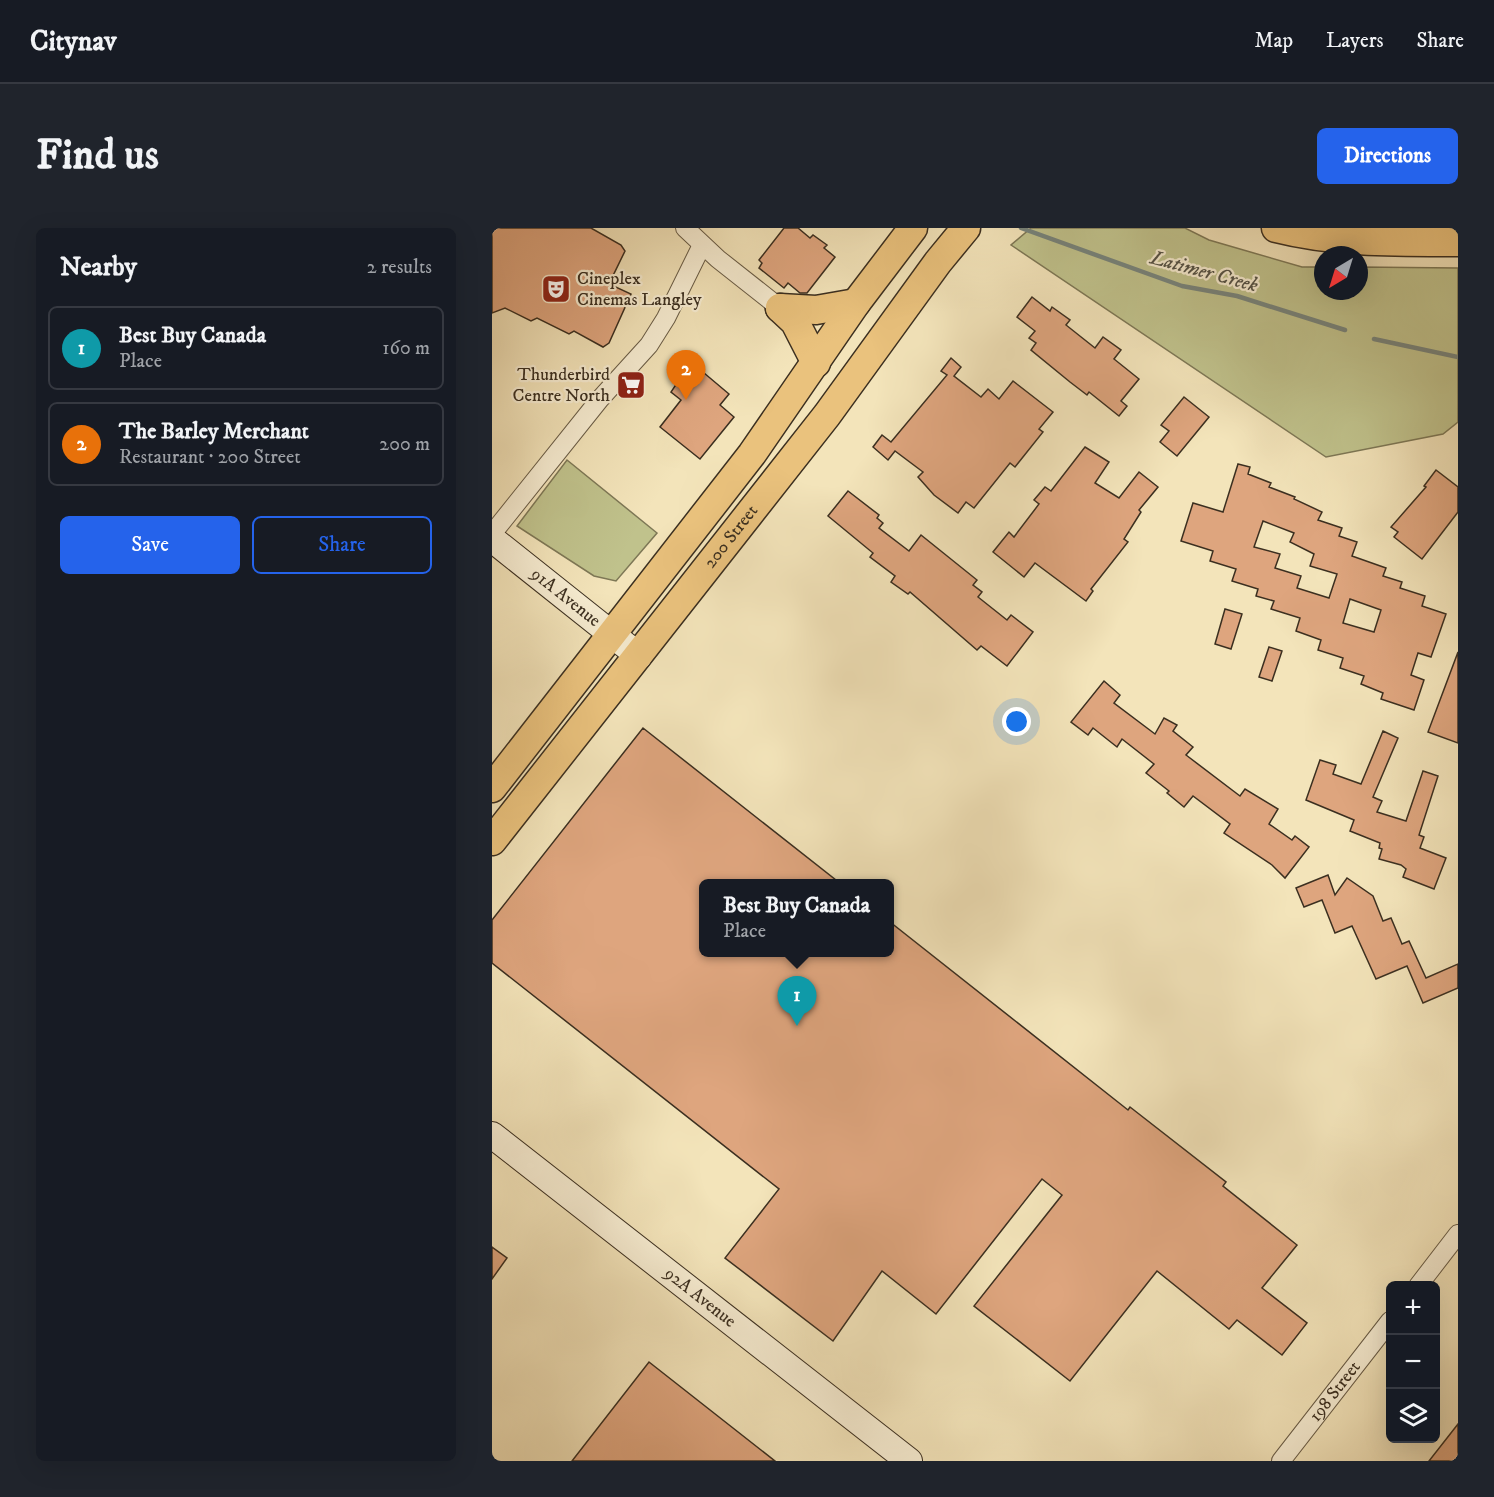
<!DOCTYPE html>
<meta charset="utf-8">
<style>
:root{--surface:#171b24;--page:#20242c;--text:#f1f3f6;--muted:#9ea1a6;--line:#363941;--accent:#2563eb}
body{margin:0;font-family:"IM FELL DW Pica",serif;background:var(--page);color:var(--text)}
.controls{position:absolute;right:18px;bottom:18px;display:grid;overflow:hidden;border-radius:9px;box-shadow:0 6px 24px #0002}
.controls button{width:54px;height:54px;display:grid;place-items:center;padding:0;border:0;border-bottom:2px solid var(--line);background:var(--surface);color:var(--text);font:30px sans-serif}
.compass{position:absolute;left:822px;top:18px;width:54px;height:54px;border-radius:50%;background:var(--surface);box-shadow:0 6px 24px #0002;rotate:218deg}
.you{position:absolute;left:525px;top:494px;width:21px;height:21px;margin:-15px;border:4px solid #fff;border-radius:50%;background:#1a73e8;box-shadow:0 0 0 9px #1a73e833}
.badge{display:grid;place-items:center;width:39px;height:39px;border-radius:50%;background:var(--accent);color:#fff;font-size:20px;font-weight:700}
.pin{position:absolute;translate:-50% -50px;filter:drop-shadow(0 2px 3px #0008)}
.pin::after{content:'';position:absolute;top:32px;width:21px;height:18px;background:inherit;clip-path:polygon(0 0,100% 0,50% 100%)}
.popup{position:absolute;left:207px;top:651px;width:195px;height:78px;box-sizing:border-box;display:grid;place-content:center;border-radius:9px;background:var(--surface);filter:drop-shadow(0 2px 4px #0005);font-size:20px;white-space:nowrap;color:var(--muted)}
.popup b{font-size:22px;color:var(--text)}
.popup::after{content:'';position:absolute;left:50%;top:100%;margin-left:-12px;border:12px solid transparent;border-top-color:var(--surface)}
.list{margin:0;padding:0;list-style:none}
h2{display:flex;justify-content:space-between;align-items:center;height:78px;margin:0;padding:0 24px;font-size:26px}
h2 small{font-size:20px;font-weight:400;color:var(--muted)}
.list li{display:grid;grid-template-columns:39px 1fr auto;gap:18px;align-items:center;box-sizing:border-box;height:84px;margin:0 12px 12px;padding:0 12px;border:2px solid var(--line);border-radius:9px}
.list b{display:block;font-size:22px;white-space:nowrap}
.list p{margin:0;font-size:20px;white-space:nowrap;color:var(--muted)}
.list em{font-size:20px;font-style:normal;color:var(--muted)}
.actions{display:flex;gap:12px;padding:18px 24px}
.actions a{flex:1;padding:14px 0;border:2px solid var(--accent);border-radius:9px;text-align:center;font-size:21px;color:var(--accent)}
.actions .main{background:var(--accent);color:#fff}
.icon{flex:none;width:33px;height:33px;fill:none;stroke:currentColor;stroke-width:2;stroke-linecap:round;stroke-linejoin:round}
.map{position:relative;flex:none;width:966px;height:1233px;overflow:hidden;border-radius:9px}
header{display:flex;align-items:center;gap:36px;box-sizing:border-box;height:84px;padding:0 30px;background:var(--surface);border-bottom:2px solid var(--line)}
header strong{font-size:28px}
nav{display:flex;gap:33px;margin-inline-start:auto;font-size:21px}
.intro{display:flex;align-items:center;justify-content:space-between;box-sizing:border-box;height:144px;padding:0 36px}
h1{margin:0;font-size:42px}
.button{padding:15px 27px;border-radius:9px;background:var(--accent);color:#fff;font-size:21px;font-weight:700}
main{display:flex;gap:36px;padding:0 36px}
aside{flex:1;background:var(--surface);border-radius:9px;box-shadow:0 6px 24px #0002}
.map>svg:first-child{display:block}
.green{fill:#c0c28c;stroke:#7e7856;stroke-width:1.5}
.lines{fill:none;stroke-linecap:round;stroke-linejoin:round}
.stream{stroke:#77847c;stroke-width:4.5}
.building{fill:#dea57e;stroke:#3b2f20;stroke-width:1.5;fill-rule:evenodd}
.street-casing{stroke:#695c46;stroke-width:20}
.secondary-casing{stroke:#3b2f20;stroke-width:28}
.primary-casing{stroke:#3b2f20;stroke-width:31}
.street{stroke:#f7edd2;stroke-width:18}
.secondary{stroke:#f7edd2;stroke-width:26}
.primary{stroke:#eac27d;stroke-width:28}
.labels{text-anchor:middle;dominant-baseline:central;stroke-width:4.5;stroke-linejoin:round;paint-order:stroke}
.poi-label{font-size:18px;fill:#3b2f20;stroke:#f7edd2;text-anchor:start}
.street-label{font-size:18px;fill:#3b2f20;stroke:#f7edd2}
.water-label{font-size:20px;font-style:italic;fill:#545246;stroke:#f7edd2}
</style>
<header>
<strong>Citynav</strong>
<nav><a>Map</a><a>Layers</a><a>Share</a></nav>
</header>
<div class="intro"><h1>Find us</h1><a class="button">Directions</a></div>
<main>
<aside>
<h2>Nearby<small>2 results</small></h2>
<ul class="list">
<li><span class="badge" style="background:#0f9aa8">1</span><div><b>Best Buy Canada</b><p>Place</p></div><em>160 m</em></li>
<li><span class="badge" style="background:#e8710a">2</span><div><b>The Barley Merchant</b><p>Restaurant · 200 Street</p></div><em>200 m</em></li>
</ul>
<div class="actions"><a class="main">Save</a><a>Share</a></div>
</aside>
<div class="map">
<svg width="966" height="1233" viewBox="0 0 966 1233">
<rect width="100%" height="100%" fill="#f3e4ba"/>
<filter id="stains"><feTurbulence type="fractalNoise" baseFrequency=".00333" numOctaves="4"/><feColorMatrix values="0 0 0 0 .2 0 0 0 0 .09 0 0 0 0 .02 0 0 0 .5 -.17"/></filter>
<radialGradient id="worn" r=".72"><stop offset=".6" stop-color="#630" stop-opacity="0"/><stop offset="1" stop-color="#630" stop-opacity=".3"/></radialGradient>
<g class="green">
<polygon points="539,0 693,0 717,12 810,39 831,39 831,63 867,63 867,39 966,40 966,194 951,206 834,229 519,17"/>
<polygon points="75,232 165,305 124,353 102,348 25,298"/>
</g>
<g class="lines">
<g class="stream">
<polyline points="529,0 690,58 745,68 853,102"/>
<polyline points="882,111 966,129"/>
</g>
</g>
<g class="building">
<polygon points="0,0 99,0 129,17 133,23 117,56 139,66 117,115 111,119 82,103 77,106 45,90 39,93 13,80 0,85"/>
<polygon points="292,0 306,0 318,10 321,7 335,17 332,20 343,29 315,65 308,65 296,55 292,60 267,40 270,35 267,32"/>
<polygon points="540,69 558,83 560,79 578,92 574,97 603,120 611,109 629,122 622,131 647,151 629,173 635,178 627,188 597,164 595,167 578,154 539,122 544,115 537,110 543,103 525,89"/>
<polygon points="459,130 469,139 462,148 489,169 496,161 507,171 521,153 561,184 547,201 551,204 523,239 518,235 482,280 474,274 466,285 442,267 426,249 431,244 403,223 396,232 381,219 390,207 399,214 455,147 449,143"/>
<polygon points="199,134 237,166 228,177 242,189 208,231 168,199 189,172 179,164"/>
<polygon points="692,169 717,189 685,228 668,214 677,203 669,197"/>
<polygon points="593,219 617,234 603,255 627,270 647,244 666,259 647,282 649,284 632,311 636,314 599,361 601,363 594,373 543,335 532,349 501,324 517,304 522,309 547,276 542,272 553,259 559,263"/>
<path d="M746,236L758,239L756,246L779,255L777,259L803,269L802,271L830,284L826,292L850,300L847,308L865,314L860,328L894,340L891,348L910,354L908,360L933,368L930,378L954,386L939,429L926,425L919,447L932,452L922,482L889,471L891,465L869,456L872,448L848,440L851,430L826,422L829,412L804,403L808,390L779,381L782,373L764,368L766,361L740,353L744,341L718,333L721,323L689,313L701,275L731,284ZM771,293L802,305L798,314L822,326L818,338L845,346L837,370L805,360L809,348L783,340L788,326L762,319ZM858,371L889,382L882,404L851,395Z"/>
<polygon points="944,242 966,259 966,284 930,331 902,309 906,304 899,299 934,259 932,258"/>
<polygon points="356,263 387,287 385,290 391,295 387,300 417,323 429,307 485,352 481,357 490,364 486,369 515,392 519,387 541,404 515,438 489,418 485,422 418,364 416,366 399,354 403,348 378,329 381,325 336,288"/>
<polygon points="733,381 750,386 739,421 723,416"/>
<polygon points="777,419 790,423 780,453 767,449"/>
<polygon points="966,424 966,515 936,504"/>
<polygon points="612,453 628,467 622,475 663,506 672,490 685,497 681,503 701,519 694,527 748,568 753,561 786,581 777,596 800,612 803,608 817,619 793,650 780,637 732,605 738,596 701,568 692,579 675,565 677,563 654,545 662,536 630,511 625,519 601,500 596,507 579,494"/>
<polygon points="151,500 349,656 212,656 212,724 398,724 398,694 636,882 638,879 734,954 731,958 805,1017 770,1060 815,1095 790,1127 745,1092 737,1101 665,1043 578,1153 482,1078 570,967 550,951 444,1086 390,1043 341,1113 233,1030 287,961 0,735 0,692"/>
<polygon points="891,503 906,510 881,569 890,573 885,584 914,593 931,543 946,548 927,607 932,609 928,620 954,630 942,661 911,649 914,641 909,637 887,631 890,621 887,620 888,615 858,603 862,592 814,572 828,532 844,537 841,546 869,556"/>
<polygon points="836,647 843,667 855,650 881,668 891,693 899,690 910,716 917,713 934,750 966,736 966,760 931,775 915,738 884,751 860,698 843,705 830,672 812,679 804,660"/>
<polygon points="0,1019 15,1030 0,1051"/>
<polygon points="157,1134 283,1233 80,1233"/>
<polygon points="966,1196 966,1233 937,1233"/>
</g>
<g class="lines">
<g class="street-casing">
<g id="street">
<polyline points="193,0 226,31 288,80"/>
<polyline points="0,306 108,171 157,117 174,90 210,17"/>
<polyline points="926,1058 966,1006"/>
<path id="s1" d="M789,1233L898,1093"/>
</g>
</g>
<g class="secondary-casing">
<g id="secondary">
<path id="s2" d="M0,311L147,428"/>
<path id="s3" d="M0,907L417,1233"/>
</g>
</g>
<g class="primary-casing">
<g id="primary">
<path d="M784,0C843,15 905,14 966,14"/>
<polyline points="288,80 324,82 364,75"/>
<polyline points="288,80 303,94 324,135"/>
<polyline points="0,560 260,226 364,75 421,0"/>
<path id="s4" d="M0,613L335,187L446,34L474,0"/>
</g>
</g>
<use href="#street" class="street"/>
<use href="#secondary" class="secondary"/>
<use href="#primary" class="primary"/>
</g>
<defs>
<g id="theatre-square" transform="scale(1.5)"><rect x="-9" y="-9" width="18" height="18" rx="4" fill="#8f2418" stroke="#f7edd2"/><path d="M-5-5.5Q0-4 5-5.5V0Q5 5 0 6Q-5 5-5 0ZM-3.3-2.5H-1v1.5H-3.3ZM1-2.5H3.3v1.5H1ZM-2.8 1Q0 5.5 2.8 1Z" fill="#fff"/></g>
<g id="supermarket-square" transform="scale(1.5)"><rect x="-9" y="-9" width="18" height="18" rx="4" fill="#8f2418" stroke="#f7edd2"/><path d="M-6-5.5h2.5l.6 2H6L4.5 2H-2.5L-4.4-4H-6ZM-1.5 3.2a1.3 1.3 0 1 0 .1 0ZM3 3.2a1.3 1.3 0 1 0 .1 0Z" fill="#fff"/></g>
</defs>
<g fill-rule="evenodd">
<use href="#theatre-square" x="64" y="61"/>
<use href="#supermarket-square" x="139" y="157"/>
</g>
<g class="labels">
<g class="poi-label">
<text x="85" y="51">Cineplex<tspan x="85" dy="21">Cinemas Langley</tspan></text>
<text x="118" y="147" text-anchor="end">Thunderbird<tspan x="118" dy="21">Centre North</tspan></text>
</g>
<g class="street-label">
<text stroke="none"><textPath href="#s4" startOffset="387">200 Street</textPath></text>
<text stroke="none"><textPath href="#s2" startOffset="94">91A Avenue</textPath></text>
<text stroke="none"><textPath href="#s3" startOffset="264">92A Avenue</textPath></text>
<text stroke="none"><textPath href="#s1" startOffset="88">198 Street</textPath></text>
</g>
<g class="water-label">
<text transform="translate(712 44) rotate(15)">Latimer Creek</text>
</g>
</g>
<rect width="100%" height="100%" filter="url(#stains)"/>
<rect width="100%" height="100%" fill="url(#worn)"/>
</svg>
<div class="controls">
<button>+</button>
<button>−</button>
<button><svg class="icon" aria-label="layers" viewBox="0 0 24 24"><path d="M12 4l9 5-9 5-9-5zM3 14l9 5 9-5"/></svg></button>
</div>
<svg class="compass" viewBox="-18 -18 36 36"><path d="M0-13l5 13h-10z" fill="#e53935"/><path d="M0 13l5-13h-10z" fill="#9ea1a6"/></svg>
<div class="you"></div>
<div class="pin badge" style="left:305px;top:798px;background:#0f9aa8">1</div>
<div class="popup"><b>Best Buy Canada</b>Place</div>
<div class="pin badge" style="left:194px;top:172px;background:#e8710a">2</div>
</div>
</main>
